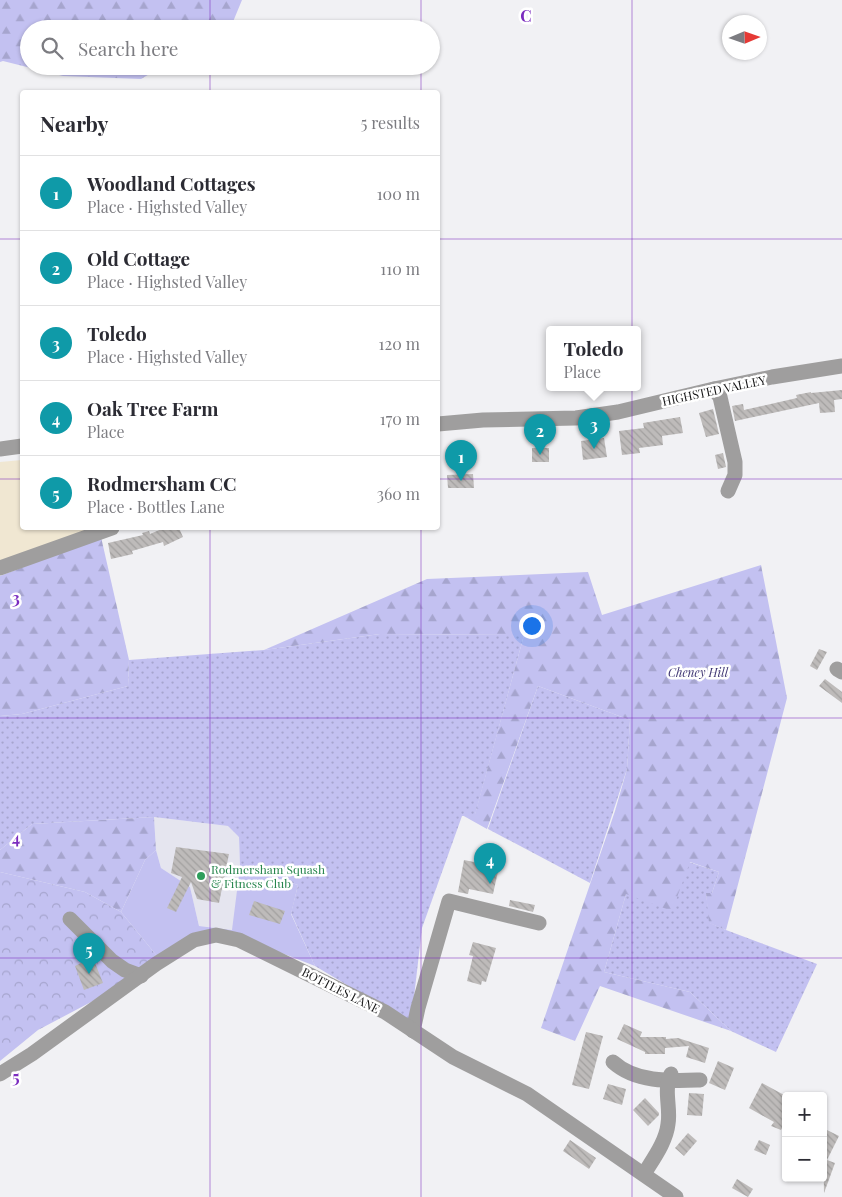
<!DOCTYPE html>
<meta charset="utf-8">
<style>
:root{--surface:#fff;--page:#f2f2f3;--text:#2b2b33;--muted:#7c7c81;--line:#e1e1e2;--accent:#0b8043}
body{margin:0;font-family:"Playfair Display",serif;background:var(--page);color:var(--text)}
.controls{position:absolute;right:15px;bottom:15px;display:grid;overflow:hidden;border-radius:5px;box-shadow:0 1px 4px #0004}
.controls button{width:45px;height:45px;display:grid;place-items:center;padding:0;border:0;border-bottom:1px solid var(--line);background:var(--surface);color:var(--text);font:25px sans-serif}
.compass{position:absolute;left:722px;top:15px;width:45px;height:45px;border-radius:50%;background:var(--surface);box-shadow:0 1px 4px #0004;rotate:88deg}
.you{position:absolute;left:531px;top:625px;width:18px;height:18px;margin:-12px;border:4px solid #fff;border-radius:50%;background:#1a73e8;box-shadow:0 0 0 8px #1a73e833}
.badge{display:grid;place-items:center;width:32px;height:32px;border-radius:50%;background:var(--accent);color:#fff;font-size:16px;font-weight:700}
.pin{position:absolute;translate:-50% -41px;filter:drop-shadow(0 1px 2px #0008)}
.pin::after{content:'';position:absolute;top:26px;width:18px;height:15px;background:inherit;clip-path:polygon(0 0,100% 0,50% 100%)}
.popup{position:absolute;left:546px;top:326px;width:95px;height:65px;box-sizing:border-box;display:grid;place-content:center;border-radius:5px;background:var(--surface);filter:drop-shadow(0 1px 4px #0005);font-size:16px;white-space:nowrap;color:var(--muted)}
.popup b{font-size:19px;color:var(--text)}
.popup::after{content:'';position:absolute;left:50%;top:100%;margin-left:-10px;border:10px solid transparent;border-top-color:var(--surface)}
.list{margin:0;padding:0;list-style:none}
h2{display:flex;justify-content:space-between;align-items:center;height:65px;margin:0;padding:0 20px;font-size:21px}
h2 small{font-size:16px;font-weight:400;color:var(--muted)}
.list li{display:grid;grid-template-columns:32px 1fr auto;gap:15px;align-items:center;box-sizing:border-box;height:75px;padding:0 20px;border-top:1px solid var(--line)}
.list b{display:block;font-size:19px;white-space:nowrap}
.list p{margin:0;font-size:16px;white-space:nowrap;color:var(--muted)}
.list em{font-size:16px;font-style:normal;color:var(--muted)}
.icon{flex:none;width:28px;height:28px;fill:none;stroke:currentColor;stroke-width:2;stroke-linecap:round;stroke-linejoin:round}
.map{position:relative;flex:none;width:842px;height:1197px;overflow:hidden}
.search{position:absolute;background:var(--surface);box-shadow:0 1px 4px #0004;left:20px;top:20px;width:420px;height:55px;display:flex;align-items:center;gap:12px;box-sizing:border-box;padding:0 18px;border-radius:28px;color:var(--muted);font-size:19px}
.panel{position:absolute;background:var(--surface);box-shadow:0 1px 4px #0004;left:20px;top:90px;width:420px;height:440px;border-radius:5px}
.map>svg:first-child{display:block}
.built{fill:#e5e5ef}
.industrial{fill:#f0e7d2}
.grass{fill:url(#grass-dots)}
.forest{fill:url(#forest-firs)}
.park{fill:url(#park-crowns)}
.garden{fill:#c3c1f1}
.building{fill:url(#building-back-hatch)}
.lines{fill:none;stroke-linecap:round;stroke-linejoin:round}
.minor{stroke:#9f9e9e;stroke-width:15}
.grid{fill:none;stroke:#7b2cbf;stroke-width:1;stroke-opacity:0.55}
.leisure-dot{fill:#2e9e5b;stroke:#fff;stroke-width:2}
.labels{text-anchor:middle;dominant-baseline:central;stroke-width:5;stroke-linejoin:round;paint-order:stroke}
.street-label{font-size:12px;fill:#121213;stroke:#fff}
.park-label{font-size:12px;font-style:italic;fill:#413875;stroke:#fff}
.leisure-label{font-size:12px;fill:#27864d;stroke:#fff;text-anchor:start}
.grid-label{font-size:16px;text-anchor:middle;font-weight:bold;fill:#7b2cbf;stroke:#fff;stroke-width:5;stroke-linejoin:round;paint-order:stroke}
</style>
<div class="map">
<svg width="842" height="1197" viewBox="0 0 842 1197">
<defs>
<pattern id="grass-dots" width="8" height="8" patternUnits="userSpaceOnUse" patternTransform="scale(1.25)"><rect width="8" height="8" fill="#c3c1f1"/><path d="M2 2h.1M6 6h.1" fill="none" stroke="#a6a5ce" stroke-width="1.8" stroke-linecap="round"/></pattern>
<pattern id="forest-firs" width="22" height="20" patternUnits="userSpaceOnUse" patternTransform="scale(1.25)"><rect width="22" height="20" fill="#c3c1f1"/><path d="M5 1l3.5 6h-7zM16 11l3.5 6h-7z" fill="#a6a5ce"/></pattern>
<pattern id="park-crowns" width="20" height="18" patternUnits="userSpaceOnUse" patternTransform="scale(1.25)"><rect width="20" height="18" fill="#c3c1f1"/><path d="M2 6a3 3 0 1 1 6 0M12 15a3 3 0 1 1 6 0" fill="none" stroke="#a6a5ce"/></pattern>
<pattern id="building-back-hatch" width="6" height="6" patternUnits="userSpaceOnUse" patternTransform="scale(1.25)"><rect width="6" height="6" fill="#bebbba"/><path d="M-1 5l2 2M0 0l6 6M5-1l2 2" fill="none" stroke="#a2a09f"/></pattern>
</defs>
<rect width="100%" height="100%" fill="#f1f1f4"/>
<polygon class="built" points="154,817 228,826 239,837 240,867 233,930 199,926 190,887 161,868 156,850"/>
<polygon class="industrial" points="22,460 22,528 94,528 0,565 0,462"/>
<g class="grass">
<polygon points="380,634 524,635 475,815 462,816 422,928 411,1023 315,966 291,913 298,885 240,867 239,837 228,826 154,817 32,824 0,850 0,716 22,714 128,686 129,660 264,650"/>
<polygon points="538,686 630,720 627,769 590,883 488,829"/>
<polygon points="689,862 719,872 712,893 706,893 710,923 726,930 817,964 776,1052 731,1031 690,992 604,972 626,894"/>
</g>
<g class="forest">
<polygon points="0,0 242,0 230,29 29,29 29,66 163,66 141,79 63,76 3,61 0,62"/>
<polygon points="101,537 129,660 128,686 22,714 0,716 0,576"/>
<polygon points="761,565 787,698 726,930 709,923 706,893 712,893 719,872 690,862 672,911 626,894 604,972 690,992 731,1031 600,986 575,1041 541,1028 615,811 627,769 630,720 538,686 487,829 462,815 475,814 524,635 380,634 264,650 427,579 588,572 602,615"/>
<polygon points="154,817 156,850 145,860 121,912 85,892 0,872 0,850 32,824"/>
</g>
<polygon class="park" points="0,872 85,892 121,912 157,956 110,992 38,1030 0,1061"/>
<polygon class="garden" points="156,850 161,868 190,887 199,926 232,930 240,867 298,885 291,914 315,966 235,935 157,956 121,912 145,860"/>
<g class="building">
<polygon points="842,390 842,399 834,400 835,412 820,413 819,403 735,421 732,406 743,404 744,410 797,398 796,395 811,392 811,393"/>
<polygon points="713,409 719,434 706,437 699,413"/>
<polygon points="680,417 683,433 662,436 663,445 639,448 640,453 622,455 619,431 644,428 643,423"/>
<polygon points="604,438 607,457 583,460 581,441"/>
<rect x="532" y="448" width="17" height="14"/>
<polygon points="723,453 726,467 718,469 715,455"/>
<polygon points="473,474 474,488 448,488 447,475"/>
<polygon points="164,528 179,528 183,537 164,546 163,542 132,551 133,554 111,559 108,543 143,535 142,533 149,531 150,534"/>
<polygon points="819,649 827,652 817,670 810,666"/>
<polygon points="825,679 842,692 842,703 819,686"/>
<polygon points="176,847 229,854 219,903 197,899 191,882 176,912 167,908 182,877 171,873"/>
<polygon points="464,860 499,867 493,894 469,889 468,894 458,892"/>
<polygon points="510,900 535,905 533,912 509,906"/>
<polygon points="254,901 285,911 280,924 249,915"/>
<polygon points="473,942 496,948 486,982 482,981 481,985 467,981 473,956 469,955"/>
<polygon points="86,949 91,953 103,983 84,990 75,966 81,963 77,952"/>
<polygon points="624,1024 642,1032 640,1037 666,1037 666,1039 678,1038 709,1048 705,1063 686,1057 689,1046 665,1048 665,1054 645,1054 645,1052 617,1039"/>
<polygon points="586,1032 603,1036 589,1089 572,1085"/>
<polygon points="718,1061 734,1068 725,1090 709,1083"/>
<polygon points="762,1083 786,1096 786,1121 781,1130 771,1126 774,1122 749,1108"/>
<polygon points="608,1084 626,1089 622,1105 603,1099"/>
<polygon points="689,1093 704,1094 702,1116 687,1115"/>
<polygon points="645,1098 659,1113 659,1115 648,1126 633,1110"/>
<polygon points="827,1130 839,1136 827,1160 835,1163 824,1193 823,1137"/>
<polygon points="688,1133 697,1141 684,1156 675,1148"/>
<polygon points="570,1140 596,1158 589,1169 563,1151"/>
<polygon points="759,1140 770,1145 766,1155 754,1150"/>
<polygon points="737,1179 753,1189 748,1197 732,1188"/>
</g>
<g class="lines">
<g class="minor">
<polyline points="714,389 720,397 735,462 735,475 728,491"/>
<polyline points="438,424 483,420 576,418 618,412 714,389 772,377 842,366"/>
<polyline points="0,449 22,446"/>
<polyline points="0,568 112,528"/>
<polyline points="837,669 842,672"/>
<polyline points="70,919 112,961 125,970 141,976"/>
<polyline points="413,1031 418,1008 449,901 539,923"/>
<path d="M613,1062C636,1083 671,1081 700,1080"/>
<polyline points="0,1074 32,1054 156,964 194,940 216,935 239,940 385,1012 453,1057 527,1094 676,1197"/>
<path d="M644,1174C653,1159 666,1142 668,1124C671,1108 663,1090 671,1074"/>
</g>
</g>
<path class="grid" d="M210,0V29M421,0V29M632,0V1197M210,66V92M421,66V92M0,239H22M438,239H842M0,479H22M438,479H842M210,528V1197M421,528V1197M0,718H842M0,958H842"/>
<circle class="leisure-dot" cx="201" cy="876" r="5"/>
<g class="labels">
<g class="street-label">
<text transform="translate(714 390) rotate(-12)">HIGHSTED VALLEY</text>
<text transform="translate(341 990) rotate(27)">BOTTLES LANE</text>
</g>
<g class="park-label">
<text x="698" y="672">Cheney Hill</text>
</g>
<g class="leisure-label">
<text x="211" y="869">Rodmersham Squash<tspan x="211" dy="14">&amp; Fitness Club</tspan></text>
</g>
</g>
<g class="grid-label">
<text x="526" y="22">C</text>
<text x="16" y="604">3</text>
<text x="16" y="844">4</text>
<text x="16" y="1083">5</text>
</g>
</svg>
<div class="controls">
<button>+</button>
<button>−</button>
</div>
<svg class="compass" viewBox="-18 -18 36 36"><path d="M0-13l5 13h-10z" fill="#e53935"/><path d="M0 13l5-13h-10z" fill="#7c7c81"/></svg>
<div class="you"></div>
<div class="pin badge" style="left:461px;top:481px;background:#0f9aa8">1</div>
<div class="pin badge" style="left:540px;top:455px;background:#0f9aa8">2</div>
<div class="pin badge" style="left:594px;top:449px;background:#0f9aa8">3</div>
<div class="popup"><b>Toledo</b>Place</div>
<div class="pin badge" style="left:490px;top:884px;background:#0f9aa8">4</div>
<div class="pin badge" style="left:89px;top:974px;background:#0f9aa8">5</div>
<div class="search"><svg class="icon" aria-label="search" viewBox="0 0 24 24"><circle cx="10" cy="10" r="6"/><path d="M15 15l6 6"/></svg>Search here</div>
<section class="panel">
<h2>Nearby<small>5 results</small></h2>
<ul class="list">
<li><span class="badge" style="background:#0f9aa8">1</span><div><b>Woodland Cottages</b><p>Place · Highsted Valley</p></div><em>100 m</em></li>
<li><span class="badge" style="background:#0f9aa8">2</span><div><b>Old Cottage</b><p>Place · Highsted Valley</p></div><em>110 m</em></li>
<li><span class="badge" style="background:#0f9aa8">3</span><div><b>Toledo</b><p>Place · Highsted Valley</p></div><em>120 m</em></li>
<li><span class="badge" style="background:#0f9aa8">4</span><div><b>Oak Tree Farm</b><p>Place</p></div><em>170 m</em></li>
<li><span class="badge" style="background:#0f9aa8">5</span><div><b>Rodmersham CC</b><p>Place · Bottles Lane</p></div><em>360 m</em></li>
</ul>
</section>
</div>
